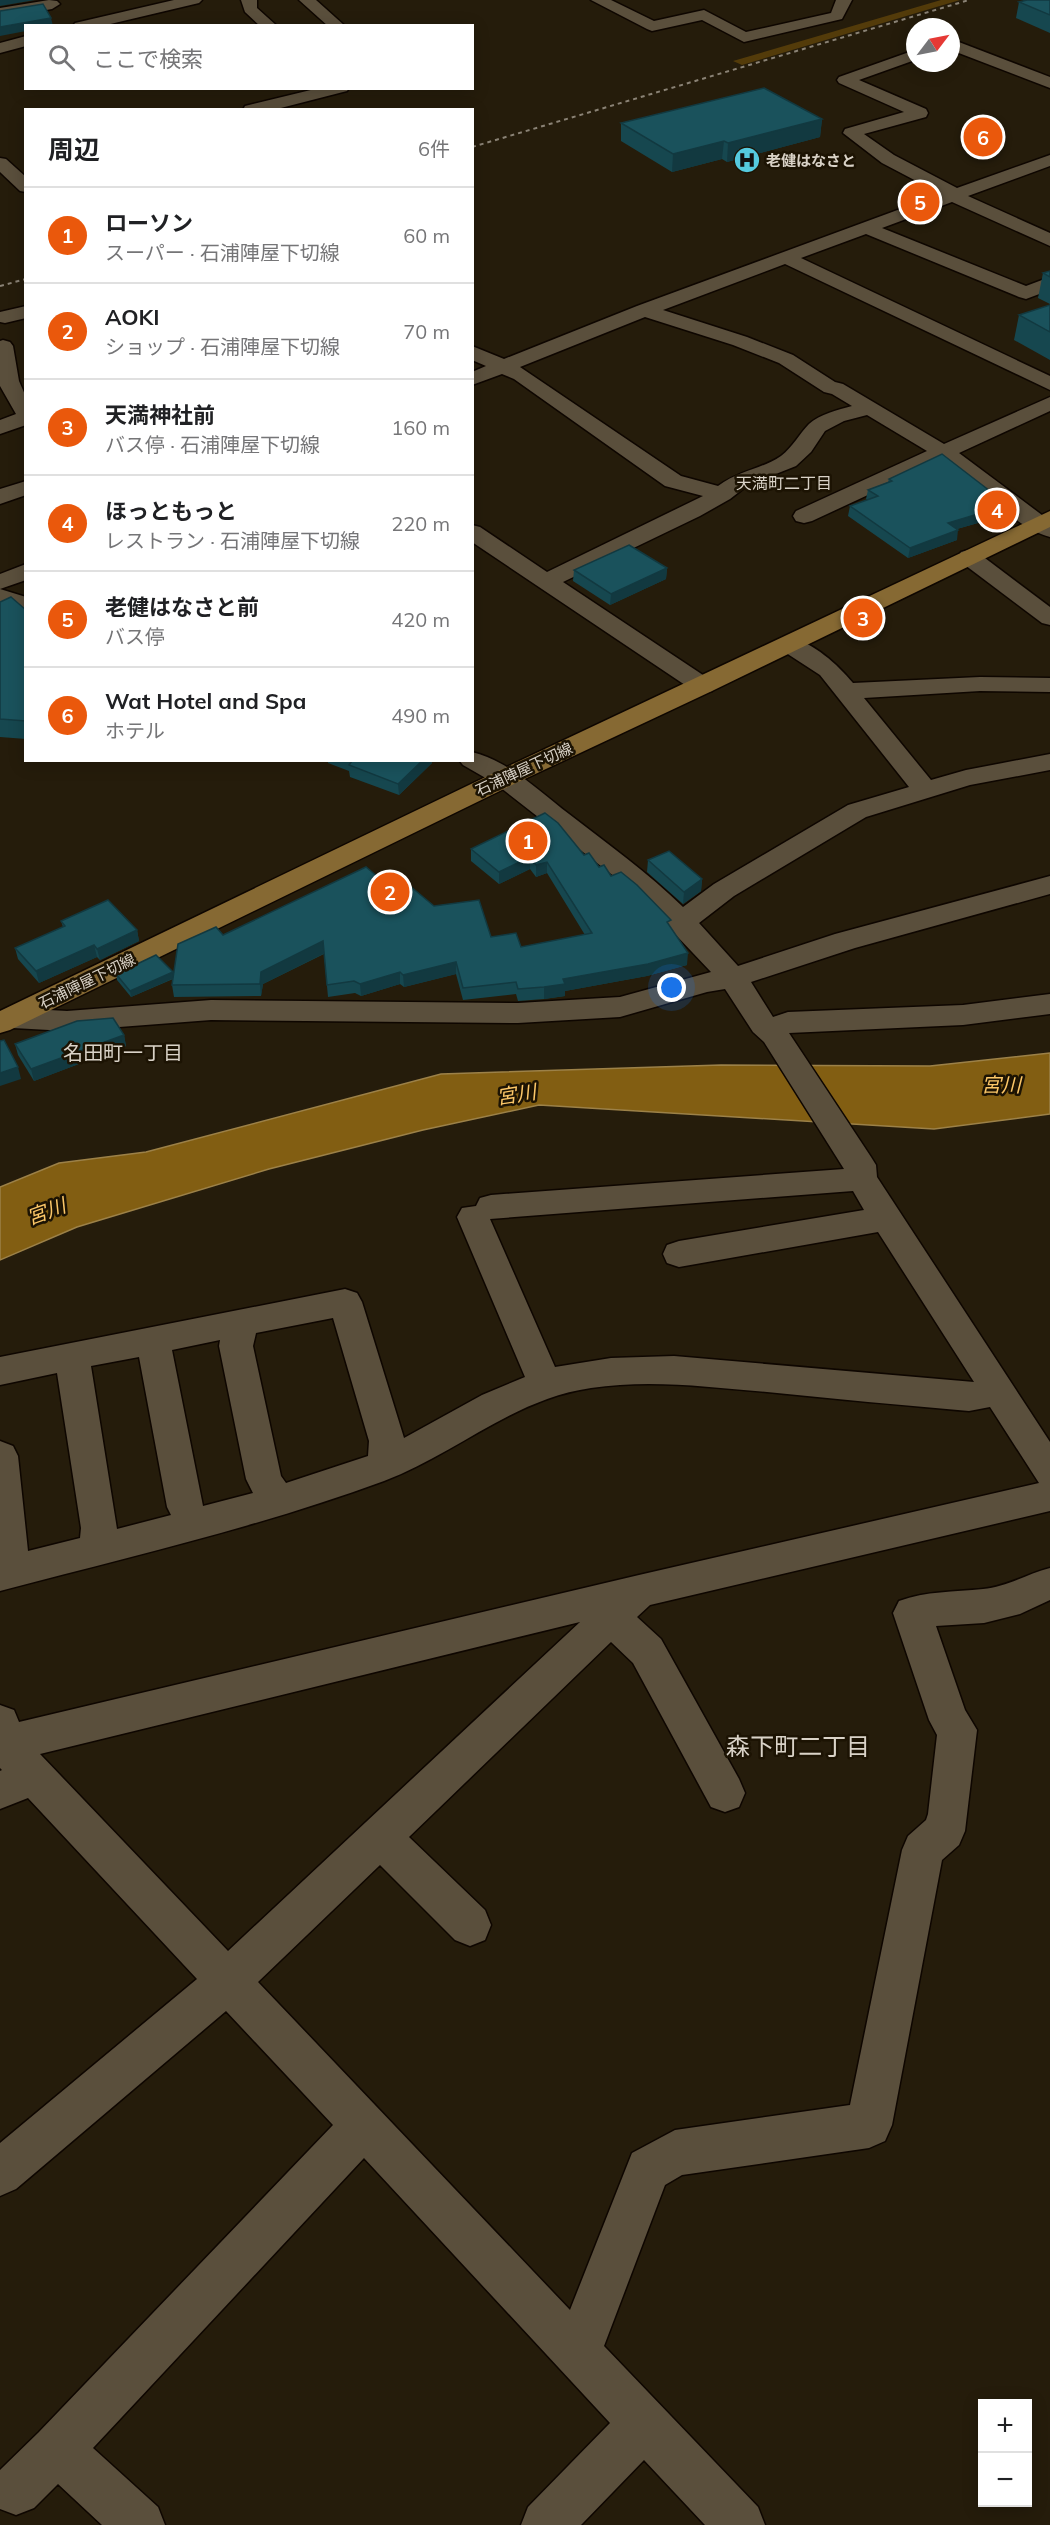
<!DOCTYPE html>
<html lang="ja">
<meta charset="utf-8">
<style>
:root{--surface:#fff;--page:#f2f2f2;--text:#202124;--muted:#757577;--line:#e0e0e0;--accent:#ea580c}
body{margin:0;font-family:Mulish,"Noto Sans JP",sans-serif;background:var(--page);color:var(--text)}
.controls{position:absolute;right:18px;bottom:18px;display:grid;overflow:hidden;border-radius:0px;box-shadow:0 3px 15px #0003}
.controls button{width:54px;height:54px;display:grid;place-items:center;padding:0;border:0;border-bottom:2px solid var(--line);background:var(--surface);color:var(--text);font:30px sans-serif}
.compass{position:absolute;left:906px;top:18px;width:54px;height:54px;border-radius:50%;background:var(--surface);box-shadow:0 3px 15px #0003;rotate:58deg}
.you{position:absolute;left:672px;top:988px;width:21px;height:21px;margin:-15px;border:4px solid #fff;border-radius:50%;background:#1a73e8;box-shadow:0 0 0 9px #1a73e833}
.badge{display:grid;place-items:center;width:39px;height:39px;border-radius:50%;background:var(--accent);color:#fff;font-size:20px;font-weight:700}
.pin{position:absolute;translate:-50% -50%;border:3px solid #fff;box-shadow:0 2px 6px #0006}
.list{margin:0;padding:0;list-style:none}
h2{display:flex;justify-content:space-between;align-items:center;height:78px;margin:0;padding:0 24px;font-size:26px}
h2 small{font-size:20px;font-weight:400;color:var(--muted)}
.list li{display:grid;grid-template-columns:39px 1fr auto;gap:18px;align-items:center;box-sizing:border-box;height:96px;padding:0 24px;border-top:2px solid var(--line)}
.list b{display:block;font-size:22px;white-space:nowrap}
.list p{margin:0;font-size:20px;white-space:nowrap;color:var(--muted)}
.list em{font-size:20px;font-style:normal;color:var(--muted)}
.icon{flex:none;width:33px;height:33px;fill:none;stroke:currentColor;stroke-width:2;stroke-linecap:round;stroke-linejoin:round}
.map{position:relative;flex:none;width:1050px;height:2525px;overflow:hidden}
.search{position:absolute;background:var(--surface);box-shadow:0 3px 15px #0003;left:24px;top:24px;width:450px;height:66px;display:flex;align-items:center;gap:15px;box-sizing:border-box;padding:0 21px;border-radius:0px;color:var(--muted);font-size:22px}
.panel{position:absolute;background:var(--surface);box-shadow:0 3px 15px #0003;left:24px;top:108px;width:450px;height:654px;border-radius:0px}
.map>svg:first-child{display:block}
.green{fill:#533b0a}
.water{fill:#825e12;stroke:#9c8148;stroke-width:1.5}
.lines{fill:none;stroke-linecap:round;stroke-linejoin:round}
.minor-casing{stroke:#0e0600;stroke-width:3}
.major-casing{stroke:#0e0600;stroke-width:3}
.minor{fill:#5a4f3c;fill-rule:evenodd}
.major{fill:#866933;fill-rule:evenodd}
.rail{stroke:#8a8275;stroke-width:2;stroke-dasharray:4 4;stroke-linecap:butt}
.wall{fill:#16474f}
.shaded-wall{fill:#123940}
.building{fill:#1a525c;stroke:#123940;stroke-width:1.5}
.labels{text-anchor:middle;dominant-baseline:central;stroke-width:5;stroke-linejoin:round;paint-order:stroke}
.far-poi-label{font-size:15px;font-weight:bold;fill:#d9d2c7;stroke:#1c1303;text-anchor:start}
.far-street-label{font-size:15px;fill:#d9d2c7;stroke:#1c1303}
.far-neighbourhood-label{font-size:16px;fill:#d9d2c7;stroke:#1c1303}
.neighbourhood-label{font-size:20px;fill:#d9d2c7;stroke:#1c1303}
.water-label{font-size:20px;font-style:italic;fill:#fcc768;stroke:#1c1303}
.near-neighbourhood-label{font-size:24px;fill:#d9d2c7;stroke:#1c1303}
</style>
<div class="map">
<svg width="1050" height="2525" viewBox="0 0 1050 2525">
<rect width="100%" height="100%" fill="#251c0b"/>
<polygon class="green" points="941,0 960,0 742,65 733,61"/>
<polygon class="water" points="1050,1053 1050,1114 934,1129 539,1105 423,1130 269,1169 77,1227 0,1260 0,1187 59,1163 146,1152 441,1074 721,1065 930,1066"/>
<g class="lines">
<g class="minor-casing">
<g id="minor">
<polygon points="49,0 57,1 60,4 52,9 0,18 0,8"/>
<polygon points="174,0 202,0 199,3 102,26 73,26 75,23"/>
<polygon points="241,0 257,0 257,8 277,26 260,26 245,12"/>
<polygon points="299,0 316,0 345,26 328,26"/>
<polygon points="591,0 611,0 654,21 704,10 746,32 831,13 836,0 852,0 842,19 744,42 702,20 652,31 647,29"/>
<polygon points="26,36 26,46 0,53 0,43"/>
<polygon points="951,39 1050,77 1050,88 951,50"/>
<path d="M915,50V60L859,80L926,109L928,113L926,117L864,134L894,155L957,188L1050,155V166L968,196L1050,233V246L952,202L882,228L1026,286L1050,277V290L1026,299L1019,297L866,234L801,258L1050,376V390L785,264L663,310L747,337L793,355L835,382L843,384L944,444L1050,397V411L959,453L1050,521V537C1015,528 974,482 941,461L812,521L804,523L796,521L793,516L796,511L927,451L867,415L844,421L825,431L811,452L796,466L748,485L730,499L700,516L563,582L712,681L715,686L712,691L703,693L694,691L472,542V525L480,527L547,572L703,496L665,486L514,379L502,374L472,385V372L486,366L472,360V346L504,359L637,306L941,194L882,163L843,133L845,129L904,112L839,83L837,80L839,77ZM645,317L733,345L779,363L824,392L832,394L852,406C838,410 820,414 809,424C799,434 793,447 781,456C762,469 740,470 718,486L681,476L520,367Z"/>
<polygon points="319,88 349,88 347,91 273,110 243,110 245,106"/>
<polygon points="0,158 6,159 26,177 26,192 20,191 0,172"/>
<polygon points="26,306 26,318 5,323 0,322 0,312"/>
<polygon points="3,340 10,342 13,346 19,381 26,397 26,425 0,434 0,420 16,414 0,386 0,341"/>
<polygon points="26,481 26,495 0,504 0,489"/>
<polygon points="969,550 977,552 1050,607 1050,625 1042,623 961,562 958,557 961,552"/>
<polygon points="26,564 26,580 0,589 26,597 26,612 0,604 0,574"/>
<path d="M789,637C814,643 837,664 853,683L980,677L1050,678V692L980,691L864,698L931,780L966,770L1050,754V770L970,785L866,817L734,896L699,923L738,966L835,934L1050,876V894L855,948L751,982L773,1017L788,1012L963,1005L1050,994V1014L963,1025L789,1033L871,1157L876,1165L877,1177L1050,1442V1511L650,1605L637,1617L661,1639L739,1779L745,1793L739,1807L725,1812L711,1807L633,1663L611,1642L409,1837L485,1910L491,1925L485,1940L470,1946L455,1940L380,1865L258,1982L570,2310L632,2153L675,2130L850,2105L902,1850L908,1836L926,1820L928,1814L937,1735L929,1720L893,1613L899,1601C926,1591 954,1592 983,1589C1006,1587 1027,1574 1050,1568V1600L1020,1614L984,1623L936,1626L965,1710L977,1730L965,1831L959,1845L942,1860L892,2125L885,2141L869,2148L682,2175L665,2185L604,2346L758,2507L765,2525H705L644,2460L581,2525H521L528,2507L610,2423L364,2158L93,2448L158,2507L165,2525H102L58,2484L34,2508L16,2515L0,2509V2470L39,2432L333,2125L226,2011L16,2189L0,2196V2143L197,1979L28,1798L0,1809V1771L2,1770L0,1768V1705L14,1710L19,1722L639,1575L1039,1483L990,1407L969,1411C902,1405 834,1399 767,1392C708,1387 650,1379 591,1388C513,1399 456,1454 384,1481C259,1527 129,1557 0,1591V1441L13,1446L18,1456L28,1551L80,1538L81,1528L57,1373L0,1385V1357L345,1289L357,1293L362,1302L404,1438L482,1395L525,1377L457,1217L462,1208L476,1206L480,1198L491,1195L844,1169L764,1042L753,1032L725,989L707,992L620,1017L518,1023L211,1020L67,1031L13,1028L3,1025L0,1015L3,1011L13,1008L67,1011L211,1000L518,1003L620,997L711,972L638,895L496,784L463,765L459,760H472V752C509,761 540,792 569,814C608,844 648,873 683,907L714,884L848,805L909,787L820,675L780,649L777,644L780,639ZM853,1191L864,1210L679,1241L667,1245L663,1254L667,1263L679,1267L878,1232L974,1382L674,1356L611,1358L555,1367L490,1219ZM333,1318L369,1441L368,1456L286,1483L281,1476L253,1346L256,1333ZM220,1340L219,1346L246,1479L253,1493L203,1506L172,1350ZM139,1357L167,1507L171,1515L117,1529L91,1366ZM580,1622L228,1951L40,1754Z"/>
</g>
</g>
<g class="major-casing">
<polygon id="major" points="1050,511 1050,527 712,691 514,784 10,1030 0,1033 0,1011 496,772"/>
</g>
<use href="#minor" class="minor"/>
<use href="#major" class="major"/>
<g class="rail">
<polyline points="472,147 969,0"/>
<polyline points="0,286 26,279"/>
</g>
</g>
<g class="wall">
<polygon points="1050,0 1050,33 1016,18 1019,2"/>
<polygon points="822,119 820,137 727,162 722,159 672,172 621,141 621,123"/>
<polygon points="1050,271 1050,304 1038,298 1043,273"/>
<polygon points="1050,305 1050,360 1014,340 1019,315"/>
<polygon points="889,479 1006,515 957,529 957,540 908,558 848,516 850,506 868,500 866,499 868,490 888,482"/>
<polygon points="667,568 666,579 610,605 573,581 574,570"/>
<polygon points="0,602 26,610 26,739 0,737"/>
<polygon points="328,760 432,760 432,763 399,795 350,777 349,771 328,763"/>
<polygon points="471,849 584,855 611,876 670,927 687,965 647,976 565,991 565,996 544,999 518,1001 516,994 463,1000 456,974 404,987 400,984 361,996 355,993 328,997 324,954 263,984 261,996 174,997 172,985 173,979 131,997 117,980 116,974 173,972 174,974 223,935 378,877 491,937 521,947 585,935 547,873 536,877 530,869 499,884 471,861"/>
<polygon points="648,860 702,879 701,891 683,904 647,872"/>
<polygon points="61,921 137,930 139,941 100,960 97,957 39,983 18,959 15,948 63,927"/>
<polygon points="124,1035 126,1046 34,1081 18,1055 15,1044"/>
</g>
<g class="shaded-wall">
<polygon points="0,0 35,0 0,6"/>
<polygon points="51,18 53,26 26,26 26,31 0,36 0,27"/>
<polygon points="822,119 820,137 727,162 728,143"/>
<polygon points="724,141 722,159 672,172 673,154"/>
<polygon points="1008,505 1006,515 946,532 948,523"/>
<polygon points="958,530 957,540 908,558 910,548"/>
<polygon points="667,568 666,579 610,605 611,594"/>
<polygon points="423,760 432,760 432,763 399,795 398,784"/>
<polygon points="530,857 530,869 499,884 499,872"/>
<polygon points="547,862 547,873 536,877 536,865"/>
<polygon points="702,879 701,891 683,904 684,892"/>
<polygon points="137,930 139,941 100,960 97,949"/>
<polygon points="323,941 325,953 263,984 261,996 260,984 261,972"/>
<polygon points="94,945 97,957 39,983 36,971"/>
<polygon points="688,953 687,965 647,976 565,991 565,996 544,999 544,987 563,979"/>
<polygon points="456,962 456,974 404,987 403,975"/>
<polygon points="173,972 174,978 131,997 130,991"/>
<polygon points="400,972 400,984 361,996 360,984"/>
<polygon points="124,1035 126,1046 34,1081 31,1069"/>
<polygon points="18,1067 21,1079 0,1086 0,1073"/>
</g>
<g class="building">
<polygon points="1027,0 1050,0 1050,15 1019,2"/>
<polygon points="43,4 51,18 0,27 0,11"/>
<polygon points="764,88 822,119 728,143 724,141 673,154 621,123"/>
<polygon points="1050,271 1050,277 1043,273"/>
<polygon points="1050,305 1050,332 1019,315"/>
<polygon points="942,454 1008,505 948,523 958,530 910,548 850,506 878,496 868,490 892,481 889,479"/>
<polygon points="629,545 667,568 611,594 574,570"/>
<polygon points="11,597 26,610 26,721 0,719 0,602"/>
<polygon points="350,760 423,760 398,784 349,765 352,761"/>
<polygon points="545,813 558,823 584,855 589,853 599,867 604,865 611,876 621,872 637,885 671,920 667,922 688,953 648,964 563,979 565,984 544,987 518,989 516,982 463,988 456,962 403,975 400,972 360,984 354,981 327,985 323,941 261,972 260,984 172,985 178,944 216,927 223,935 366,867 378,877 392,871 434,906 479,900 491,937 516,933 521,947 592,933 547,862 536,865 530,857 499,872 471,849"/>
<polygon points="669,851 702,879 684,892 648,860"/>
<polygon points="108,900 137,930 97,949 94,945 36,971 15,948 65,926 61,921"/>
<polygon points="156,955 173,972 130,991 116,974"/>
<polygon points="113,1018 124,1035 31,1069 15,1044 77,1021"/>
<polygon points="4,1040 18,1067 0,1073 0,1041"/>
</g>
<defs>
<g id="hospital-disc" transform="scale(1.35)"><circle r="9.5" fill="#55cadf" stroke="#1c1303"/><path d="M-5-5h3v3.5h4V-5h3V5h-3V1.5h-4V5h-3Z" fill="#111"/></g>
</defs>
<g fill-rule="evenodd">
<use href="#hospital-disc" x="747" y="160"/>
</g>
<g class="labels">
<g class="far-poi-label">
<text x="766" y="160">老健はなさと</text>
</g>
<g class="far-street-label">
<text transform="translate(524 769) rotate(-25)">石浦陣屋下切線</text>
<text transform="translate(87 981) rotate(-26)">石浦陣屋下切線</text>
</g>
<g class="far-neighbourhood-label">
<text x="784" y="483">天満町二丁目</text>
</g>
<g class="neighbourhood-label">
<text x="123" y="1052">名田町一丁目</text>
</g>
<g class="water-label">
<text x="1001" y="1084">宮川</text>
<text transform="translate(516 1094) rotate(-9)">宮川</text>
<text transform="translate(46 1211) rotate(-20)">宮川</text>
</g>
<g class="near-neighbourhood-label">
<text x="798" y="1746">森下町二丁目</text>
</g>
</g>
</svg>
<div class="controls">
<button>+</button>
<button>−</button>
</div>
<svg class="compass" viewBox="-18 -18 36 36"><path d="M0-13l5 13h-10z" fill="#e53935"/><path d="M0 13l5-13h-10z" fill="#757577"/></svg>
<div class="you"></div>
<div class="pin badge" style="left:528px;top:841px">1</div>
<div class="pin badge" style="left:390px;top:892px">2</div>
<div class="pin badge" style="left:863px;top:618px">3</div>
<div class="pin badge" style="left:997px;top:510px">4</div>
<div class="pin badge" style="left:920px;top:202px">5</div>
<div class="pin badge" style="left:983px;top:137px">6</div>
<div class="search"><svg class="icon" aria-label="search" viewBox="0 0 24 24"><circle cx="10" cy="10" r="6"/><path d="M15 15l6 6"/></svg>ここで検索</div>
<section class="panel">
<h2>周辺<small>6件</small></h2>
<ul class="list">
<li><span class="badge">1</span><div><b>ローソン</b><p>スーパー · 石浦陣屋下切線</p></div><em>60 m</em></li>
<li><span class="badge">2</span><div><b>AOKI</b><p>ショップ · 石浦陣屋下切線</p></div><em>70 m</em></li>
<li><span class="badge">3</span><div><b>天満神社前</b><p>バス停 · 石浦陣屋下切線</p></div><em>160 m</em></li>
<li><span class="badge">4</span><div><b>ほっともっと</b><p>レストラン · 石浦陣屋下切線</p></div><em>220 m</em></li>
<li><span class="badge">5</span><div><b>老健はなさと前</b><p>バス停</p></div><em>420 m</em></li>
<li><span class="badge">6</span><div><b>Wat Hotel and Spa</b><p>ホテル</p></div><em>490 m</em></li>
</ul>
</section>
</div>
